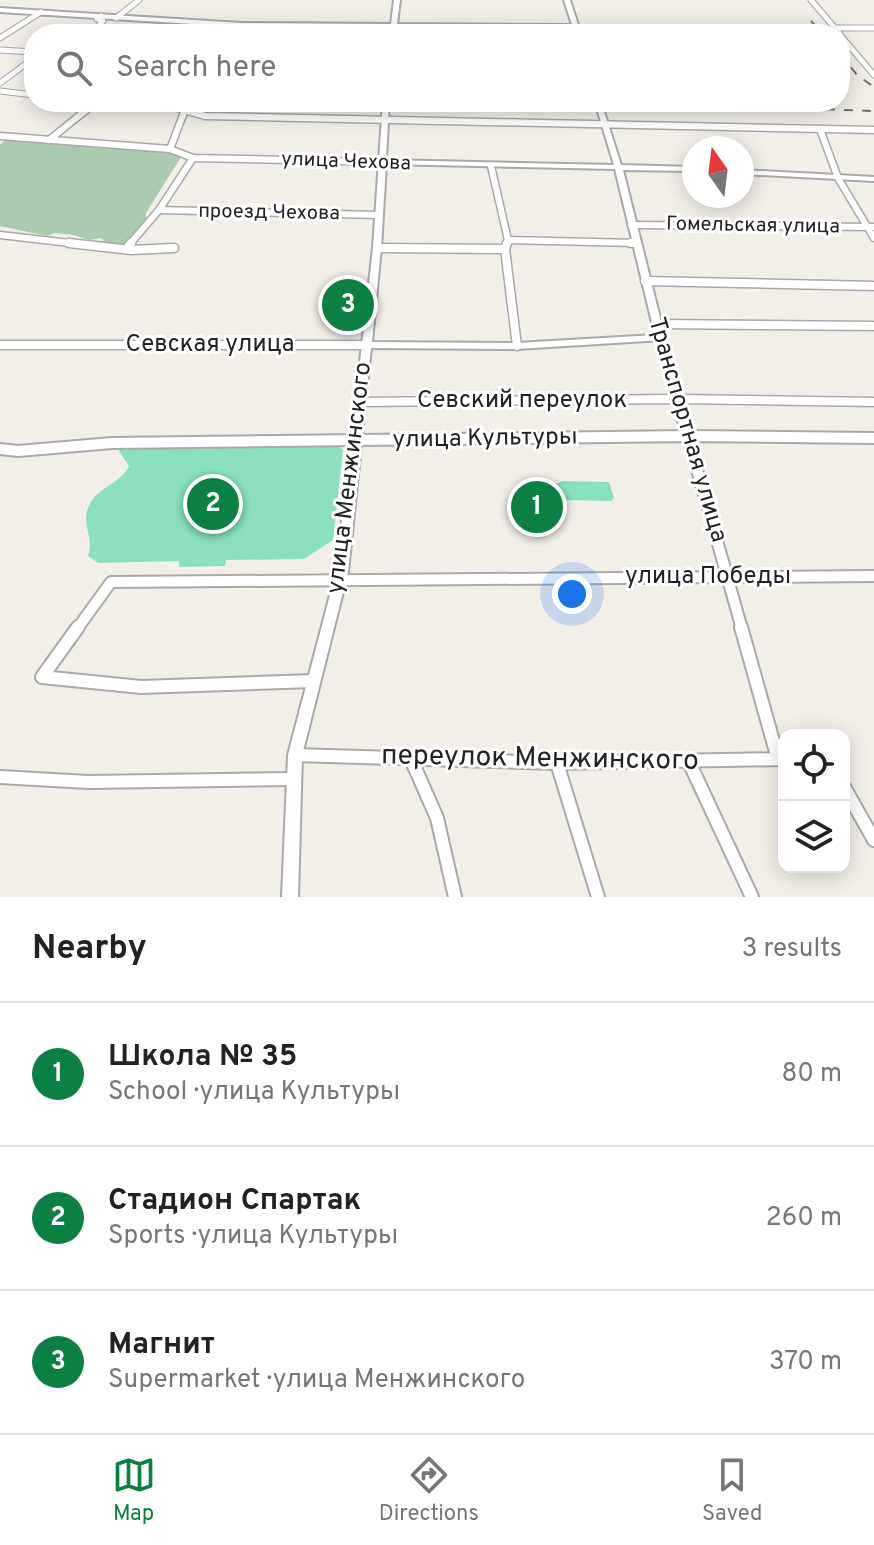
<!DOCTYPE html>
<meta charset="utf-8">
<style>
:root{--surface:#fff;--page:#f2f2f2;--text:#222;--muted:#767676;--line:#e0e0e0;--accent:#0b8043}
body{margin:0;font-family:Overpass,sans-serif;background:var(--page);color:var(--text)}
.controls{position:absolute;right:24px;bottom:24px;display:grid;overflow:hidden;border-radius:16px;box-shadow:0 4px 20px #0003}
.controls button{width:72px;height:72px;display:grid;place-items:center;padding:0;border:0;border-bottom:2px solid var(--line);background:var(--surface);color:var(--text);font:40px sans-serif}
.compass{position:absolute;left:682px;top:136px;width:72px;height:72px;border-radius:50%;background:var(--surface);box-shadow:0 4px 20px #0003;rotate:346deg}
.you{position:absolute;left:572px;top:594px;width:28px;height:28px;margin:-20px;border:6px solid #fff;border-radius:50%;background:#1a73e8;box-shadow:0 0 0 12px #1a73e833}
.badge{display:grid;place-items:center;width:52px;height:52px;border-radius:50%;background:var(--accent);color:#fff;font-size:26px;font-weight:700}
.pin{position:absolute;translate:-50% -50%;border:4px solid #fff;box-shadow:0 2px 8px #0006}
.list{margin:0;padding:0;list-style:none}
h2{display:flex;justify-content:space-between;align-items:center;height:104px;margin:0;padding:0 32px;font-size:34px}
h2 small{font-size:26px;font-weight:400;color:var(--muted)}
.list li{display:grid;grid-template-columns:52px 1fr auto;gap:24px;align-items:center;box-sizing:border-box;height:144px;padding:0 32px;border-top:2px solid var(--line)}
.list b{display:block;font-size:30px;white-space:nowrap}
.list p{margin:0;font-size:26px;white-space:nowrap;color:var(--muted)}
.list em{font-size:26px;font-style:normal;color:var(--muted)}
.icon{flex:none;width:44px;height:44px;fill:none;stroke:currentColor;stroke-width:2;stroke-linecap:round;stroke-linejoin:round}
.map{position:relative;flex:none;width:874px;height:897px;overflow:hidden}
.search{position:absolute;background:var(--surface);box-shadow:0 4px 20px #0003;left:24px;right:24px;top:24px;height:88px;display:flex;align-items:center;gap:20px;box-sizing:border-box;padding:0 28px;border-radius:32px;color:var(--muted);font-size:30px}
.sheet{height:536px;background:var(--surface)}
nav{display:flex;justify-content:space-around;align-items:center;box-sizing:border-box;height:112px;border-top:2px solid var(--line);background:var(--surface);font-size:22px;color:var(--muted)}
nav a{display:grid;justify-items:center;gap:4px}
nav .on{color:var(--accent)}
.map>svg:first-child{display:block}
.cemetery{fill:#aacbaf}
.pitch{fill:#88e0be}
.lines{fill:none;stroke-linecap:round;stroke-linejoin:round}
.minor-far4-casing{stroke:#a9a9a9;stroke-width:7}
.minor-far3-casing{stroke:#a9a9a9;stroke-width:9}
.minor-far2-casing{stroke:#a9a9a9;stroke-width:11}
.minor-far1-casing{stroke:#a9a9a9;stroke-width:14}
.minor-casing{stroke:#a9a9a9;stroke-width:16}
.tertiary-casing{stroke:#a9a9a9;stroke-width:4}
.minor-far4{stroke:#fff;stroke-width:5}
.minor-far3{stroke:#fff;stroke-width:6}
.minor-far2{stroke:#fff;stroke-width:8}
.minor-far1{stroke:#fff;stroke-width:10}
.minor{stroke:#fff;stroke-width:12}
.tertiary{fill:#fff;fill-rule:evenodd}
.rail{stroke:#707070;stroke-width:2;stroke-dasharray:9 9;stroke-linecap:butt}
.labels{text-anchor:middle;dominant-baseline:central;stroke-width:6;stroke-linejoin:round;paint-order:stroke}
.far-street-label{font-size:20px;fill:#222;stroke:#fff}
.street-label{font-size:24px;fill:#222;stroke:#fff}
.near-street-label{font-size:28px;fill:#222;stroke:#fff}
</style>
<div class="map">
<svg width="874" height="897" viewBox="0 0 874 897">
<rect width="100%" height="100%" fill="#f2efe9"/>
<polygon class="cemetery" points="8,137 165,150 181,157 146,213 146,220 123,247 107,244 101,238 89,240 74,235 55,233 47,236 0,226 0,145"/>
<g class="pitch">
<path d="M337,445L343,450L333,540L304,559L226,560L225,566L179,567V561L98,563L88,556C95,537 80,524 89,506C97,487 123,482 129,466L119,451L121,447Z"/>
<polygon points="562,481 609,482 614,498 611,501 560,500 556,484"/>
</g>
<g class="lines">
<g class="minor-far4-casing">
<g id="minor-far4">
<polyline points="811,0 840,34"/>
<polyline points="116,18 139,0"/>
<polyline points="834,28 874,28"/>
<polyline points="90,34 103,21 97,19 101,16"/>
<polyline points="840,35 874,75"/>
<polyline points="0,38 41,12"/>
<polyline points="0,50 34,52"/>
<polyline points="0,83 34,58"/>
<polyline points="0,91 34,95"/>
<polyline points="105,102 187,109"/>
<polyline points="87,109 96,102"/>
<polyline points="185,109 188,102"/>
</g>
</g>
<g class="minor-far3-casing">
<g id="minor-far3">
<polyline points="174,107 205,116 874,130"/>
<polyline points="820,129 838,178 874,238"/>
<polyline points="0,136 170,149 193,158 383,162"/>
<polyline points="49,140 90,107"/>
<polyline points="170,149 186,107"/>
<polyline points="491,166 508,240 506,245"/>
<polyline points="159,210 379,215"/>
<polyline points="631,225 874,227"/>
<polyline points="0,235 87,245"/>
<polyline points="508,240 635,243"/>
<polyline points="129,245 159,210 193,158"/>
</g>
</g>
<g class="minor-far2-casing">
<g id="minor-far2">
<polyline points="69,243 131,250 174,248"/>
<polyline points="507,243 505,249 517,346"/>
<polyline points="631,243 635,243"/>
<polyline points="377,248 505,249"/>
<polyline points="126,249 131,243"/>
<polyline points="645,281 874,286"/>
<polyline points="658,324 874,326"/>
<polyline points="660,338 682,415"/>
<polyline points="0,345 366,345"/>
<polyline points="362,402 679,399 874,402"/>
</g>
</g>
<g class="minor-far1-casing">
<g id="minor-far1">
<polyline points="681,413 742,629"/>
<polyline points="0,449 18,451 112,443 689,436 874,438"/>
<polyline points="77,629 111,582 874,576"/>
</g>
</g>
<g class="minor-casing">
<g id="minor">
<polyline points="78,627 42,677 141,687 313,681"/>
<polyline points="741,627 778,759"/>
<polyline points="295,755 557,763 784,759"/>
<polyline points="411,759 437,818 455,897"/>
<polyline points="689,762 752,897"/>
<polyline points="557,763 598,897"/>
<polyline points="0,777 88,782 292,779"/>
<polyline points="844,787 874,840"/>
</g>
</g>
<g class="tertiary-casing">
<g id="tertiary">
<polygon points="394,0 400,0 397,24 572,25 564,0 570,0 581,34 575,34 573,29 397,28 396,34 390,34 391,28 241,27 0,12 0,8 241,23 391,24"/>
<path d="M383,102H389L386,160L614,165L595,102H601L621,165L694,167V171L623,170L665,338L663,340L517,349L371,348L348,572L302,755L298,897H282L288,755L336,572L373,248ZM386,164L615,169L655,335L517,343L372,342L381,248Z"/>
<polygon points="742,170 874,177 874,181 742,174"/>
</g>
</g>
<use href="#minor-far4" class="minor-far4"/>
<use href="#minor-far3" class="minor-far3"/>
<use href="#minor-far2" class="minor-far2"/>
<use href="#minor-far1" class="minor-far1"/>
<use href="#minor" class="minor"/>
<use href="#tertiary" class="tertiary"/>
<g class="rail">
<polyline points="811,21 823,34"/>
<polyline points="840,53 857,75 874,87"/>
<polyline points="790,108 874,111"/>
</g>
</g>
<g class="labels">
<g class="far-street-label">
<text transform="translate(346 162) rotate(2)">улица Чехова</text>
<text transform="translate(269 213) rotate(1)">проезд Чехова</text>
<text transform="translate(753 226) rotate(1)">Гомельская улица</text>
</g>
<g class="street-label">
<text x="210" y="345">Севская улица</text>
<text x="522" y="401">Севский переулок</text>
<text transform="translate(687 430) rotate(74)">Транспортная улица</text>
<text transform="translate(485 439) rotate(-1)">улица Культуры</text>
<text transform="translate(350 478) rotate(-83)">улица Менжинского</text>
<text x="708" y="577">улица Победы</text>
</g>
<g class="near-street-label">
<text transform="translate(540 759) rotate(1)">переулок Менжинского</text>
</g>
</g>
</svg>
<div class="controls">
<button><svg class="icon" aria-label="locate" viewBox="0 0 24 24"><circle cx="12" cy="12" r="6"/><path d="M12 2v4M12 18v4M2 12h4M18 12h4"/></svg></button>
<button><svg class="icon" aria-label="layers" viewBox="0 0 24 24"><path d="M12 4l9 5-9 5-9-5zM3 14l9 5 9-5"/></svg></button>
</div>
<svg class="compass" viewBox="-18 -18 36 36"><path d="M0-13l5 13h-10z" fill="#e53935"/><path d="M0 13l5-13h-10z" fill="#767676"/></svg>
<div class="you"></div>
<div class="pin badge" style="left:537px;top:507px">1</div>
<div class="pin badge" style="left:213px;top:504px">2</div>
<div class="pin badge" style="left:348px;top:305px">3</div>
<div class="search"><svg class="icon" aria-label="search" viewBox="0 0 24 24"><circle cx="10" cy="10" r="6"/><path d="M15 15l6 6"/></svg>Search here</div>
</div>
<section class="sheet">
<h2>Nearby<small>3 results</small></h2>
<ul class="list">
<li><span class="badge">1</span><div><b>Школа № 35</b><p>School · улица Культуры</p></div><em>80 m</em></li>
<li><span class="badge">2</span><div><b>Стадион Спартак</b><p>Sports · улица Культуры</p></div><em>260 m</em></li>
<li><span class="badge">3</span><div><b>Магнит</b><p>Supermarket · улица Менжинского</p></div><em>370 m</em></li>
</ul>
</section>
<nav>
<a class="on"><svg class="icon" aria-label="map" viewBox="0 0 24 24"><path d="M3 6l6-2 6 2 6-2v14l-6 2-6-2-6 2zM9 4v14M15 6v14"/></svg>Map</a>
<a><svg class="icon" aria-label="directions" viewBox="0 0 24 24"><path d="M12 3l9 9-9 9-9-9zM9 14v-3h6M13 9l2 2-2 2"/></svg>Directions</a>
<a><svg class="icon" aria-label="saved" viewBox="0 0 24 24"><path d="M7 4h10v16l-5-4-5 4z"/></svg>Saved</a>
</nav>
